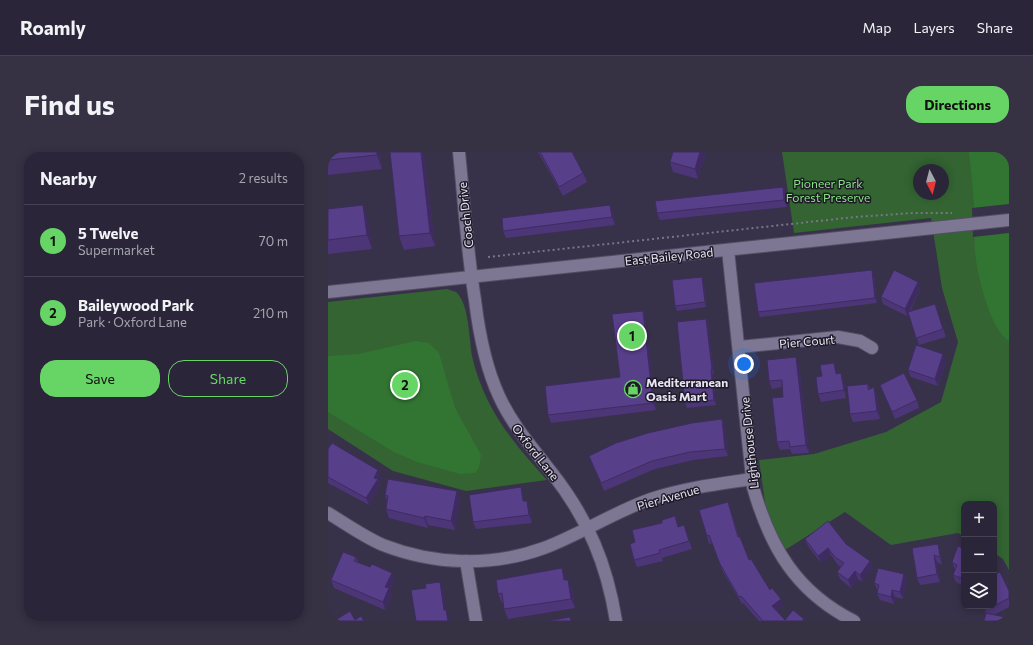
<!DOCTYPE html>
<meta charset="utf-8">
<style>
:root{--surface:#2a2538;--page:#363143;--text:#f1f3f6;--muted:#a5a5ae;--line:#464253;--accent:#67d466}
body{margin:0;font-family:Commissioner,sans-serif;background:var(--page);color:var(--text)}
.controls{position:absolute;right:12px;bottom:12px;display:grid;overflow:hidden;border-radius:8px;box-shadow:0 2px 10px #0003}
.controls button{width:36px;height:36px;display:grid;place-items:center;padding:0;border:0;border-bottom:1px solid var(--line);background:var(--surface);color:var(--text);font:20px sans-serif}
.compass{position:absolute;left:585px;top:12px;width:36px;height:36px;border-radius:50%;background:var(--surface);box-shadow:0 2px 10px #0003;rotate:173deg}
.you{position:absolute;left:416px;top:212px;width:14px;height:14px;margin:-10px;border:3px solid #fff;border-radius:50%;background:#1a73e8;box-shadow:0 0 0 6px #1a73e833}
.badge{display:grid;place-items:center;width:26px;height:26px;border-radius:50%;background:var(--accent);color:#111;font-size:13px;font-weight:700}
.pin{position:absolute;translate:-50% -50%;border:2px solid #fff;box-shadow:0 1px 4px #0006}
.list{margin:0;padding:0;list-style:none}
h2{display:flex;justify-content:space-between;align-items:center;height:52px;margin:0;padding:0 16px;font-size:17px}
h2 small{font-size:13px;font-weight:400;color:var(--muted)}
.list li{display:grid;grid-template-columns:26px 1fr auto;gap:12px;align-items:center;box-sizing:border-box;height:72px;padding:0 16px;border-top:1px solid var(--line)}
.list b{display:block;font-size:15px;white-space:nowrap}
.list p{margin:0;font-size:13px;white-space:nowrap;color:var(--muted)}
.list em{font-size:13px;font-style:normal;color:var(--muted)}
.actions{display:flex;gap:8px;padding:12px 16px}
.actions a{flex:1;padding:9px 0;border:1px solid var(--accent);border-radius:16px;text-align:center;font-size:14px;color:var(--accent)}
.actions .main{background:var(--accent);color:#111}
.icon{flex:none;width:22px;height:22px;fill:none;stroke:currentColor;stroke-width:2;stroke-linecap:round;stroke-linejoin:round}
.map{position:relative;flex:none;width:681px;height:469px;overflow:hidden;border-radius:16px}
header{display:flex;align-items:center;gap:24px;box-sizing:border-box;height:56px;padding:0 20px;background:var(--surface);border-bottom:1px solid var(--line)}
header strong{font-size:19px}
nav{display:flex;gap:22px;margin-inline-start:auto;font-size:14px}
.intro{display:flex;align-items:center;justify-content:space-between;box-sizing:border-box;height:96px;padding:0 24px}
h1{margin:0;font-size:28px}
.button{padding:10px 18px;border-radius:16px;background:var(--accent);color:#111;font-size:14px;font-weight:700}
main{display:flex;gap:24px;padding:0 24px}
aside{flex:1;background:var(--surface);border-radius:16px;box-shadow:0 2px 10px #0003}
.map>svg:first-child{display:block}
.green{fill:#336432;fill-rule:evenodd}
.water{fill:#327532}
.pier{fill:#38314a}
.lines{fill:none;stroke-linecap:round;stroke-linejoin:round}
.street-casing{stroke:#534d63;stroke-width:14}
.path{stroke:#7b758b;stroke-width:2;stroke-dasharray:2 3;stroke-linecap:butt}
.street{stroke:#7e7794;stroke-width:12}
.wall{fill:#4c3677}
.shaded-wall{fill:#3e2c61}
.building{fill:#583f8a;stroke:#3e2c61}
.labels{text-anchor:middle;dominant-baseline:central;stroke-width:3;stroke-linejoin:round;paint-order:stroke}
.park-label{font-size:12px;fill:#89e286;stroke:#1e1b27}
.street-label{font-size:12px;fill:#e8e4f4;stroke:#1e1b27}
.poi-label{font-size:12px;font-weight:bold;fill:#e8e4f4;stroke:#1e1b27;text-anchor:start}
</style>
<header>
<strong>Roamly</strong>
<nav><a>Map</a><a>Layers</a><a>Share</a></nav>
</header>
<div class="intro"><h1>Find us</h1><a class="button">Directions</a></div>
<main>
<aside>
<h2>Nearby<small>2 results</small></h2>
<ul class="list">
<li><span class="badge">1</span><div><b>5 Twelve</b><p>Supermarket</p></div><em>70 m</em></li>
<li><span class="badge">2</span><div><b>Baileywood Park</b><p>Park · Oxford Lane</p></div><em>210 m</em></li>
</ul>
<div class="actions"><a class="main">Save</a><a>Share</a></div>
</aside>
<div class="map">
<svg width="681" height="469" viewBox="0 0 681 469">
<rect width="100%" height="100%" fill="#38314a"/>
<g class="green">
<path d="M454,0H667L681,114V418L675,407L666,401V352H636V384L630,381L563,393L517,360L457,398L438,358L431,308L486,302L558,280L613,250L630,190L614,136L603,66L466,81ZM591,18H615V42H591Z"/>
<path d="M119,137L128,140C141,151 141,186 144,204C156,256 184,290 219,328L138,339L65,319L0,277V150Z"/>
</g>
<g class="water">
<path d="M641,0H681V189C663,177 653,135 649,114C645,94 647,72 646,52C645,35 643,17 641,0Z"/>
<polygon points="88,189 101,191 111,201 127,256 153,303 151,316 147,321 132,322 89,310 66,300 0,260 0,204 30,202"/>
</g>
<polygon class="pier" points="681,52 681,81 645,85 644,56"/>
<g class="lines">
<g class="street-casing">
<g id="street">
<path d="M131,0C136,49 139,99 147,148C151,181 157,214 171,244C184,273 205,296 224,321C260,367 279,412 288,469"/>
<path d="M400,98L425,335C442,395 468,440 526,469"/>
<polyline points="0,140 681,68"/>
<polyline points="411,195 510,185 532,189 544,196"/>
<path d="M0,361C18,372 36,385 55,393C106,413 164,415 216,396C253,382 286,360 323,347C356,336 390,332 424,327"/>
<polyline points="138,409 148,469"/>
</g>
</g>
<polyline class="path" points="160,105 527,65 585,61 624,61"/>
<use href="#street" class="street"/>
</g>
<g class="wall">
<polygon points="0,0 52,0 54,17 0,23"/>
<polygon points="62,0 94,0 97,8 107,94 76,98 71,84"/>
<polygon points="210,0 244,0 255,21 259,30 235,44"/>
<polygon points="378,0 370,27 345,20 342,10"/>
<polygon points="455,35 458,43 459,55 332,68 329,61"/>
<polygon points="282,53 285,61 287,73 178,86 175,79"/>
<polygon points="0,57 40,67 44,97 0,102"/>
<polygon points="546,123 549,151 432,165 430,160"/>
<polygon points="376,130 378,155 349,159 347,154"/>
<polygon points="590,130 592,138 582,160 607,152 618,185 591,193 581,162 579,164 555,152 553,145"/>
<polygon points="315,159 317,166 328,258 223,271 220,263 292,225"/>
<polygon points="378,167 380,172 386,222 385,222 388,253 359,256 357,251"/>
<polygon points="618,210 610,234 583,225 580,218"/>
<polygon points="471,213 481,301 464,302 462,297 452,298 449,290 455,245 454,235 444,237 441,229"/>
<polygon points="509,219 510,222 516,229 518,246 493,250 490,242 494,224"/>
<polygon points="540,232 542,237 549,243 552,267 525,270 522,262"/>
<polygon points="552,233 589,248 591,256 567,267 555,240"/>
<polygon points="394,267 397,275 400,304 365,308 327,317 276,339 261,304"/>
<polygon points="0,297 53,326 51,330 52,334 41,353 0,331"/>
<polygon points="129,339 132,349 127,378 100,373 100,376 61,366 58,357 59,349 57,343"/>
<polygon points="195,343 196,349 199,349 202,356 204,371 148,377 145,370"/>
<polygon points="400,350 411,385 421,408 442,438 455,454 449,459 457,468 477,469 431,469 415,451 414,452 395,420 384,391 381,392 379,384"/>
<polygon points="356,373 364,397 334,406 335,409 309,415 306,408 307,390"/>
<polygon points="477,387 518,392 542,409 545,416 534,430 530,427 523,436 512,427 509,420 513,415 510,413 503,403 493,411 480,394"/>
<polygon points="610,392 612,400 614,413 609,410 612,430 592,433 589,426"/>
<polygon points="636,397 636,434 628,430 625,423 627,418 624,410"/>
<polygon points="28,405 30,410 66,429 62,439 64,444 57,458 6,436 3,428"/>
<polygon points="234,416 238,428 240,428 244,437 247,456 180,467 176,457 175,451 174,451 170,442"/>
<polygon points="666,423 681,439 681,455 665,463 658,461 655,454 666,454"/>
<polygon points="579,430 575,447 567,445 566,452 552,448 549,441 550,439 546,431"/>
</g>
<g class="shaded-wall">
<polygon points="49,0 52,0 54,17 49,3"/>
<polygon points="93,0 94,0 97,8 107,94 102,81"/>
<polygon points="372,0 378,0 370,27 367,17"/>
<polygon points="455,35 458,43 459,55 456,48"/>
<polygon points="35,53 40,67 44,97 39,83"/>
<polygon points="282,53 285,61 287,73 284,65"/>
<polygon points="544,118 546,123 549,151 547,146"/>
<polygon points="374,125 376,130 378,155 377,150"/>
<polygon points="590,130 592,138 579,164 577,157"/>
<polygon points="315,159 317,166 328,258 325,251"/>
<polygon points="378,167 380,172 386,222 384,217"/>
<polygon points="615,202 618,210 610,234 607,227"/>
<polygon points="468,205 471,213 481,301 478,293"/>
<polygon points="506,211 509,219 511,230 508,222"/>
<polygon points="383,217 385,222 388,253 386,248"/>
<polygon points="513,221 516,229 518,246 516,238"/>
<polygon points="546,235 549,243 552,267 549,259"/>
<polygon points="394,267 397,275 400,304 397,297"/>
<polygon points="50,318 53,326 51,330 52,334 41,353 38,346 46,326"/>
<polygon points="193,335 195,343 198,357 195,349"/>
<polygon points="129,339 132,349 127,378 123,369"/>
<polygon points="199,349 202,356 204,371 201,363"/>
<polygon points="97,364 100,373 100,376 96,366"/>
<polygon points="610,392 612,400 614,413 612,405"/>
<polygon points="500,396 503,403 493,411 490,404"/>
<polygon points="606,403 609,410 612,430 609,422"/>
<polygon points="542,409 545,416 534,430 532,423"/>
<polygon points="234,416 238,425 240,438 236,428"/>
<polygon points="527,419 530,427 523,436 520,428"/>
<polygon points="64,421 66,429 62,439 64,444 57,458 55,450 57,435"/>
<polygon points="576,422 579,430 575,447 572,440"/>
<polygon points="240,428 244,437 247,456 243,447"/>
<polygon points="112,430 115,438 119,466 116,458"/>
<polygon points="564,438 567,445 566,452 563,445"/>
<polygon points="453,447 455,454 447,461 444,454"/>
<polygon points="118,458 121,466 121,469 120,469"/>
</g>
<g class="building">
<polygon points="0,0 49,0 49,3 0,8"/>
<polygon points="62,0 93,0 102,81 71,84"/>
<polygon points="212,0 244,0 255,21 231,35"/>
<polygon points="345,0 372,0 367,17 342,10"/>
<polygon points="455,35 456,48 329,61 327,49"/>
<polygon points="35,53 39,83 0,88 0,57"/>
<polygon points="282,53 284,65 175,79 174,66"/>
<polygon points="544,118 547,146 430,160 426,131"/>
<polygon points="566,118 590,130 577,157 553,145"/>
<polygon points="374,125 377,150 347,154 344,128"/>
<polygon points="607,152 615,177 588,186 580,160"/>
<polygon points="315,159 325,251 220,263 217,234 292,225 284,162"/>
<polygon points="378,167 384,217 383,217 386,248 357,251 349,170"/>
<polygon points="588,193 615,202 607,227 580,218"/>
<polygon points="468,205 478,293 462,295 461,289 449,290 444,246 455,245 454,228 441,229 439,208"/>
<polygon points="506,211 508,222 513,221 516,238 490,242 488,225 494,224 492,213"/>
<polygon points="576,221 589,248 564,260 552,233"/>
<polygon points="540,232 540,238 546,235 549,259 522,262 519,234"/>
<polygon points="394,267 397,297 362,300 324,309 273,331 261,304 288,291 320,281 364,271"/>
<polygon points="4,291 50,318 46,326 50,327 38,346 0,325 0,297"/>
<polygon points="60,327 129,339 123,369 97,364 96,366 58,357 60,344 57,343"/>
<polygon points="193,335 195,349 199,349 201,363 145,370 141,343"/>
<polygon points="400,350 410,385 412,385 421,408 423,407 442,438 444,436 453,447 444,454 457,468 465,458 476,467 474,469 435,469 413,444 411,445 392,412 381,383 379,384 371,358"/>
<polygon points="347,364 350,375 356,373 361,389 331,398 332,401 306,408 302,392 307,390 304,378 334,371 334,368"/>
<polygon points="500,369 518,392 542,409 532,423 527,419 520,428 509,420 516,411 507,405 500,396 490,404 477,387"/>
<polygon points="610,392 612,405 606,403 609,422 589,426 584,396"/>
<polygon points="630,394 636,397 636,427 625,423 629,413 624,410"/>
<polygon points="15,400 28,405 26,409 42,415 44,412 64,421 57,435 61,436 55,450 3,428"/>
<polygon points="234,416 236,428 240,428 243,447 176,457 174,441 170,442 168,428"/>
<polygon points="550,416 576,422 572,440 564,438 563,445 549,441 551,433 546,431"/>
<polygon points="672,420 681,439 681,446 666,454 666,423"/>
<polygon points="112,430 116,458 118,458 120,469 88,469 83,438 98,436 97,432"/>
<polygon points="655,454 665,454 657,458"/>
<polygon points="22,459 27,468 33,464 36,469 6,469"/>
<polygon points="658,461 681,466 681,469 656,469"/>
<polygon points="242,465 243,469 219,469"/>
</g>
<defs>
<g id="shop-ring" transform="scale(0.9)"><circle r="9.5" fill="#1e1b27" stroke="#67d466" stroke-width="1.5"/><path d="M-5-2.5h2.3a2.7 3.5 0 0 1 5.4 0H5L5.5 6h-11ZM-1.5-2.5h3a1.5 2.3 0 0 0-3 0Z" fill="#67d466"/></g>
</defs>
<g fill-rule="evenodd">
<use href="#shop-ring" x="305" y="237"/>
</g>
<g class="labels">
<g class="park-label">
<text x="500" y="31">Pioneer Park<tspan x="500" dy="14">Forest Preserve</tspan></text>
</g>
<g class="street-label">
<text transform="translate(137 63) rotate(-96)">Coach Drive</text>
<text transform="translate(341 104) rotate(-6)">East Bailey Road</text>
<text transform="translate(479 189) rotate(-5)">Pier Court</text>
<text transform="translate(421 291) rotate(-96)">Lighthouse Drive</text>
<text transform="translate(208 300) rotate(52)">Oxford Lane</text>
<text transform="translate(340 345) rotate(-16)">Pier Avenue</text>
</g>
<g class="poi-label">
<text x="318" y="230">Mediterranean<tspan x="318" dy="14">Oasis Mart</tspan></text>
</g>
</g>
</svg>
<div class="controls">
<button>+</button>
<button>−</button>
<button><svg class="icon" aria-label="layers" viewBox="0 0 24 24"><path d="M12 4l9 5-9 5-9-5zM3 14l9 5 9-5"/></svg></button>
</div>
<svg class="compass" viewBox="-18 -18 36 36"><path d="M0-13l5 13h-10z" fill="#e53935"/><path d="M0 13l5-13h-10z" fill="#a5a5ae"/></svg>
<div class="you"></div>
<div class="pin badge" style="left:304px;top:184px">1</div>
<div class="pin badge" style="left:77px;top:233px">2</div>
</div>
</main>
